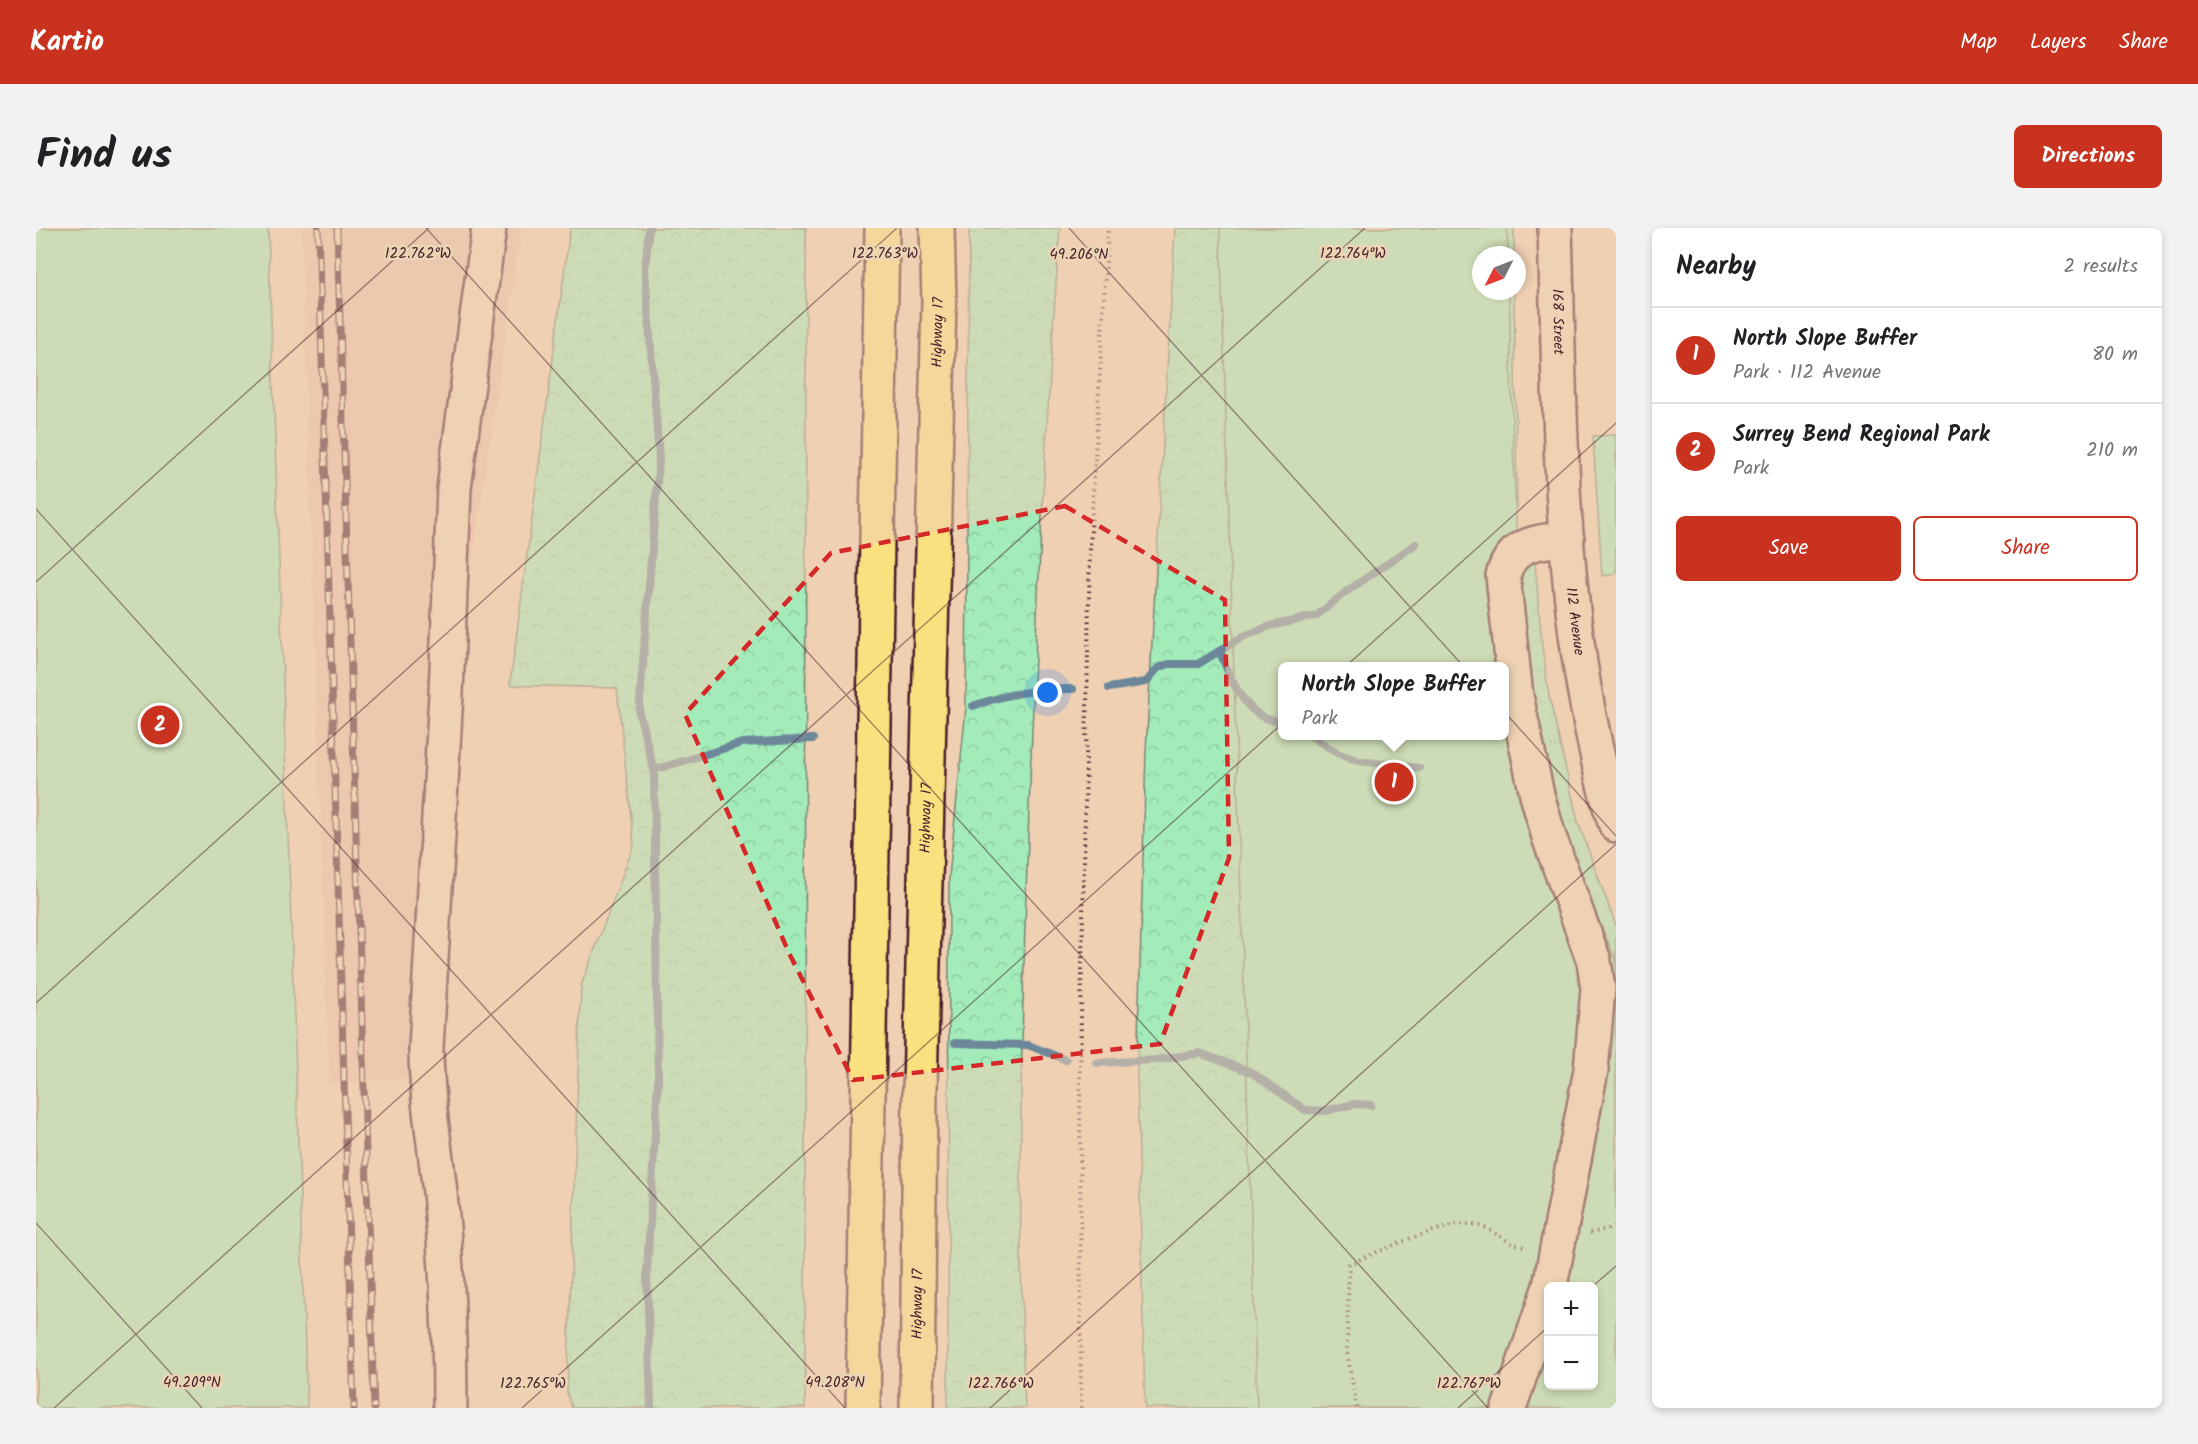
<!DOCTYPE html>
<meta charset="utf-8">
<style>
:root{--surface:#fff;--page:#f2f2f2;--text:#202124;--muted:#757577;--line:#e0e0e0;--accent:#c8321e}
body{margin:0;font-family:Kalam,sans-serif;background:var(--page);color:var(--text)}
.controls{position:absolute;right:18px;bottom:18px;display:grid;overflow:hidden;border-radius:9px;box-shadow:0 3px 9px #0003}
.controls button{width:54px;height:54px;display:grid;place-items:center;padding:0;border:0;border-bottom:2px solid var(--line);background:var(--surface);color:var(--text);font:30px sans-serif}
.compass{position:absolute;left:1436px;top:18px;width:54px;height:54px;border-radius:50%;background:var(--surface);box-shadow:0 3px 9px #0003;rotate:228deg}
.you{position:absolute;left:1012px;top:465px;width:21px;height:21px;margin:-15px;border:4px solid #fff;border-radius:50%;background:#1a73e8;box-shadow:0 0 0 9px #1a73e833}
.badge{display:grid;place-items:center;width:39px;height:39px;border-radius:50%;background:var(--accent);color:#fff;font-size:20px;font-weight:700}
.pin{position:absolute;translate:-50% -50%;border:3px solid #fff;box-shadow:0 2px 6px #0006}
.popup{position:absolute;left:1242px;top:434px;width:231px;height:78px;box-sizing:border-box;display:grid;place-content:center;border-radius:9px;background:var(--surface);filter:drop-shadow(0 2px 4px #0005);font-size:20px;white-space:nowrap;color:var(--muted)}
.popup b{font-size:22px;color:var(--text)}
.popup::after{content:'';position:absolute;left:50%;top:100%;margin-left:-12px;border:12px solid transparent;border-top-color:var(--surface)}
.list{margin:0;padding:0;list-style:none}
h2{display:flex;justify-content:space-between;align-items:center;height:78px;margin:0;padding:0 24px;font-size:26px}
h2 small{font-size:20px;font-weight:400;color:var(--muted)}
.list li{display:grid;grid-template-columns:39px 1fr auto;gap:18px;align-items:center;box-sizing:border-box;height:96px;padding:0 24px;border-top:2px solid var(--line)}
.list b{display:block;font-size:22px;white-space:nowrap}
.list p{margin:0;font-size:20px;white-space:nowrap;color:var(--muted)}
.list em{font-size:20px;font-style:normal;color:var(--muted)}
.actions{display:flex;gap:12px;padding:18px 24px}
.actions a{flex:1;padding:14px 0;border:2px solid var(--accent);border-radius:9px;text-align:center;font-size:21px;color:var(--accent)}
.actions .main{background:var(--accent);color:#fff}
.map{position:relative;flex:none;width:1580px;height:1180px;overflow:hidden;border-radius:9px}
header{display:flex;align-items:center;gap:36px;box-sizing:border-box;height:84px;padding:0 30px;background:var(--accent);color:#fff}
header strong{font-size:28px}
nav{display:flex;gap:33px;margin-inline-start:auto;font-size:21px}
.intro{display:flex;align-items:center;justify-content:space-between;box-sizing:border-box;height:144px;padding:0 36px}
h1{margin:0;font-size:42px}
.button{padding:15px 27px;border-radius:9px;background:var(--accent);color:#fff;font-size:21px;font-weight:700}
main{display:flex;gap:36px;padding:0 36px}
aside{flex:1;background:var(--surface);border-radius:9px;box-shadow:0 3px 9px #0003}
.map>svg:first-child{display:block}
.built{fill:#e7c0a9}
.grass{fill:url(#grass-tufts);stroke:#768672;stroke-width:1.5}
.forest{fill:url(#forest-crowns);stroke:#768672;stroke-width:1.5}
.park{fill:#a3ecba;stroke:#768672;stroke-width:1.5;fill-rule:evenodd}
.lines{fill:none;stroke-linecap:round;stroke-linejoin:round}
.stream{stroke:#6c8799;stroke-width:8}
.minor-casing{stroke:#4a1f2b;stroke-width:38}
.highway-casing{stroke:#4a1f2b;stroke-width:38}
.path{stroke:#4a1f2b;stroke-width:4;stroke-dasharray:1.5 4.5;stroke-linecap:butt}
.minor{stroke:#ebd5b4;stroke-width:33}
.highway{stroke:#fae180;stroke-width:33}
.rail-casing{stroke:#4a1f2b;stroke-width:7}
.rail{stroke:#ebd5b4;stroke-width:4.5;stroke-dasharray:14;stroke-linecap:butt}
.marked{fill:none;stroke:#d62828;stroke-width:4.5;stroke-dasharray:12 8;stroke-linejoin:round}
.ticks{fill:none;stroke:#4a1f2b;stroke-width:1.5;stroke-opacity:0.45}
.labels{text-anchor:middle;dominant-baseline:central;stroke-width:5;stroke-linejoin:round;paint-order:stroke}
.street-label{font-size:15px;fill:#4a1f2b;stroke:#ebd5b4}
.ticks-label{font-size:15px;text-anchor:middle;fill:#4a1f2b;stroke:#ebd5b4;stroke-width:5;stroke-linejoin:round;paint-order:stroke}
</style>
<header>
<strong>Kartio</strong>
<nav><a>Map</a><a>Layers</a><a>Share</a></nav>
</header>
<div class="intro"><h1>Find us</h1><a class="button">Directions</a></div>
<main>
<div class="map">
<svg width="1580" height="1180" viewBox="0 0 1580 1180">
<defs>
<pattern id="grass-tufts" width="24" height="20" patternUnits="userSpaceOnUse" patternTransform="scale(1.5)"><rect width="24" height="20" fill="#a3ecba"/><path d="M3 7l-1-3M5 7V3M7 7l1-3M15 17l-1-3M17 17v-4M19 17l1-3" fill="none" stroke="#8ecaa0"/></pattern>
<pattern id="forest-crowns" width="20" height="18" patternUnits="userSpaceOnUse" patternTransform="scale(1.5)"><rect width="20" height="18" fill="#a3ecba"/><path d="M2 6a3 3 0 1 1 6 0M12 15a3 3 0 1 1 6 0" fill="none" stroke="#8ecaa0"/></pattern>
</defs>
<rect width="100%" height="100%" fill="#f0d0b3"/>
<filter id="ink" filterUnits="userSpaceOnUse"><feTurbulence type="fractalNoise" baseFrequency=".0167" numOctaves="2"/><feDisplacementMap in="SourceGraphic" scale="12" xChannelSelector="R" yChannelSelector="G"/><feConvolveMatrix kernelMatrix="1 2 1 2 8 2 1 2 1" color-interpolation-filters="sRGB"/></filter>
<g filter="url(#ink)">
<polygon class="built" points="265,0 486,0 428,388 399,850 293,855"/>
<polygon class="grass" points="1498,323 1506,418 1513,468 1542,594 1580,698 1580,762 1521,612 1475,360"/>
<g class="forest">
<polygon points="534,0 770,0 769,1180 536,1180 531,1165 545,758 598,617 581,460 474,457"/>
<path d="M933,0H1024C1009,203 999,407 992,610C985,800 981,990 989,1180H912L913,649L930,480Z"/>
<polygon points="1139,0 1478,0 1478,27 1445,27 1445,63 1478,63 1481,280 1441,301 1247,438 1247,508 1467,1180 1109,1180 1101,846 1110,523"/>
</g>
<g class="park">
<polygon points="0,0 232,0 271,1180 0,1180"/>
<path d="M1184,0H1471L1472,27H1445V63H1473C1478,211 1475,362 1504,508C1519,585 1547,660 1580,732V1180H1221ZM1247,438H1469V508H1247ZM1512,1058H1558V1158H1512Z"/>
<polygon points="1580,207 1580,346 1566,348 1557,208"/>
</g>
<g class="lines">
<g class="stream">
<polyline points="613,0 609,41 623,230 603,485 618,542 622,854 611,1043 615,1180"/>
<path d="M1184,424C1192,445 1206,480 1229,490C1235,492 1241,492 1247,495"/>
<polyline points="1073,460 1110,454 1122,440 1133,436 1162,436 1208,408 1234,398 1280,388 1311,363 1380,316"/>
<path d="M937,478C970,466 1001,460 1037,461"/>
<polyline points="1275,508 1301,525 1323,533 1383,540"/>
<polyline points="618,542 706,515 777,511"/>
<polyline points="919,815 992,817 1030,832"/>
<polyline points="1061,835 1120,832 1164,825 1215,844 1269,882 1289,883 1318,876 1335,877"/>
</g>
<g class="minor-casing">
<g id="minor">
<path id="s1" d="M1519,0C1524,160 1522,324 1552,482C1560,521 1567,560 1580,597"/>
<path d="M1514,1058L1555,842L1562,761L1558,733L1513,609L1501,567L1480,468L1467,348C1475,315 1502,313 1531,311"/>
<path d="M414,1180C414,1109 411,1036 404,965C399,917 390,868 390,820L410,466L418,260L453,0"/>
<polyline points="1473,1180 1512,1064"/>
</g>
</g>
<g class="highway-casing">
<g id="highway">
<polyline points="827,1180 846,0"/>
<path id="s2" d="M881,1180L884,861L903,73L901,0"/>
</g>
</g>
<g class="path">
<polyline points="1554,1005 1580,999"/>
<polyline points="1045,1180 1044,843 1054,320 1072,0"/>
<path d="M1321,1180L1311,1124L1313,1036C1340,1025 1414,990 1441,997C1460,1002 1471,1018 1492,1019"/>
</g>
<use href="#minor" class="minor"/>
<use href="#highway" class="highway"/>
<g class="rail-casing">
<g id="rail">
<polyline points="282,0 318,1180"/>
<polyline points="301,0 338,1180"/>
</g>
</g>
<use href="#rail" class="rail"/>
</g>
</g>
<path d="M0 0H1580V1180H0ZM1029,278L1189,372L1193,630L1124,816L817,852L753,725L649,486L795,325Z" fill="#f0d0b3" fill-opacity=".55" fill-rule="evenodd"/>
<path class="marked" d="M1029,278L1189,372L1193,630L1124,816L817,852L753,725L649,486L795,325Z"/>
<path class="ticks" d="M390,0L1452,1180M1033,0L1580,608M0,281L809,1180M0,354L393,0M0,775L861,0M0,995L166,1180M1557,1058L1580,1038M18,1180L1329,0M486,1180L1580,195M954,1180L1580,616M1422,1180L1512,1099"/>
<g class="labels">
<g class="street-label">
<text stroke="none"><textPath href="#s1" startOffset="94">168 Street</textPath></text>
<text stroke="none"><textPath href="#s2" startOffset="1076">Highway 17</textPath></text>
<text stroke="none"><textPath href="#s1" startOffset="394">112 Avenue</textPath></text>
<text stroke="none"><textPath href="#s2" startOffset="590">Highway 17</textPath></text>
<text stroke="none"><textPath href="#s2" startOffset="104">Highway 17</textPath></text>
</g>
</g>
<g class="ticks-label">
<text x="382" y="30">122.762°W</text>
<text x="849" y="30">122.763°W</text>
<text x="1317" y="30">122.764°W</text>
<text x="1043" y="31">49.206°N</text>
<text x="156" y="1159">49.209°N</text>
<text x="799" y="1159">49.208°N</text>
<text x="497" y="1160">122.765°W</text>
<text x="965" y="1160">122.766°W</text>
<text x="1433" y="1160">122.767°W</text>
</g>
</svg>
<div class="controls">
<button>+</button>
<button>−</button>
</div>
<svg class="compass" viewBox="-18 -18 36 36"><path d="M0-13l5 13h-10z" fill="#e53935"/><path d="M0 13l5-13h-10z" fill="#757577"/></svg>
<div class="you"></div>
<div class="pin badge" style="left:1358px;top:554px">1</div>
<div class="popup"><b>North Slope Buffer</b>Park</div>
<div class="pin badge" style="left:124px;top:497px">2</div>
</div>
<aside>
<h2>Nearby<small>2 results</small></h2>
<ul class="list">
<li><span class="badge">1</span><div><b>North Slope Buffer</b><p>Park · 112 Avenue</p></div><em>80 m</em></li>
<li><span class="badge">2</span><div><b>Surrey Bend Regional Park</b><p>Park</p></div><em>210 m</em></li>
</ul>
<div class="actions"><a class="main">Save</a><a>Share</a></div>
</aside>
</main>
